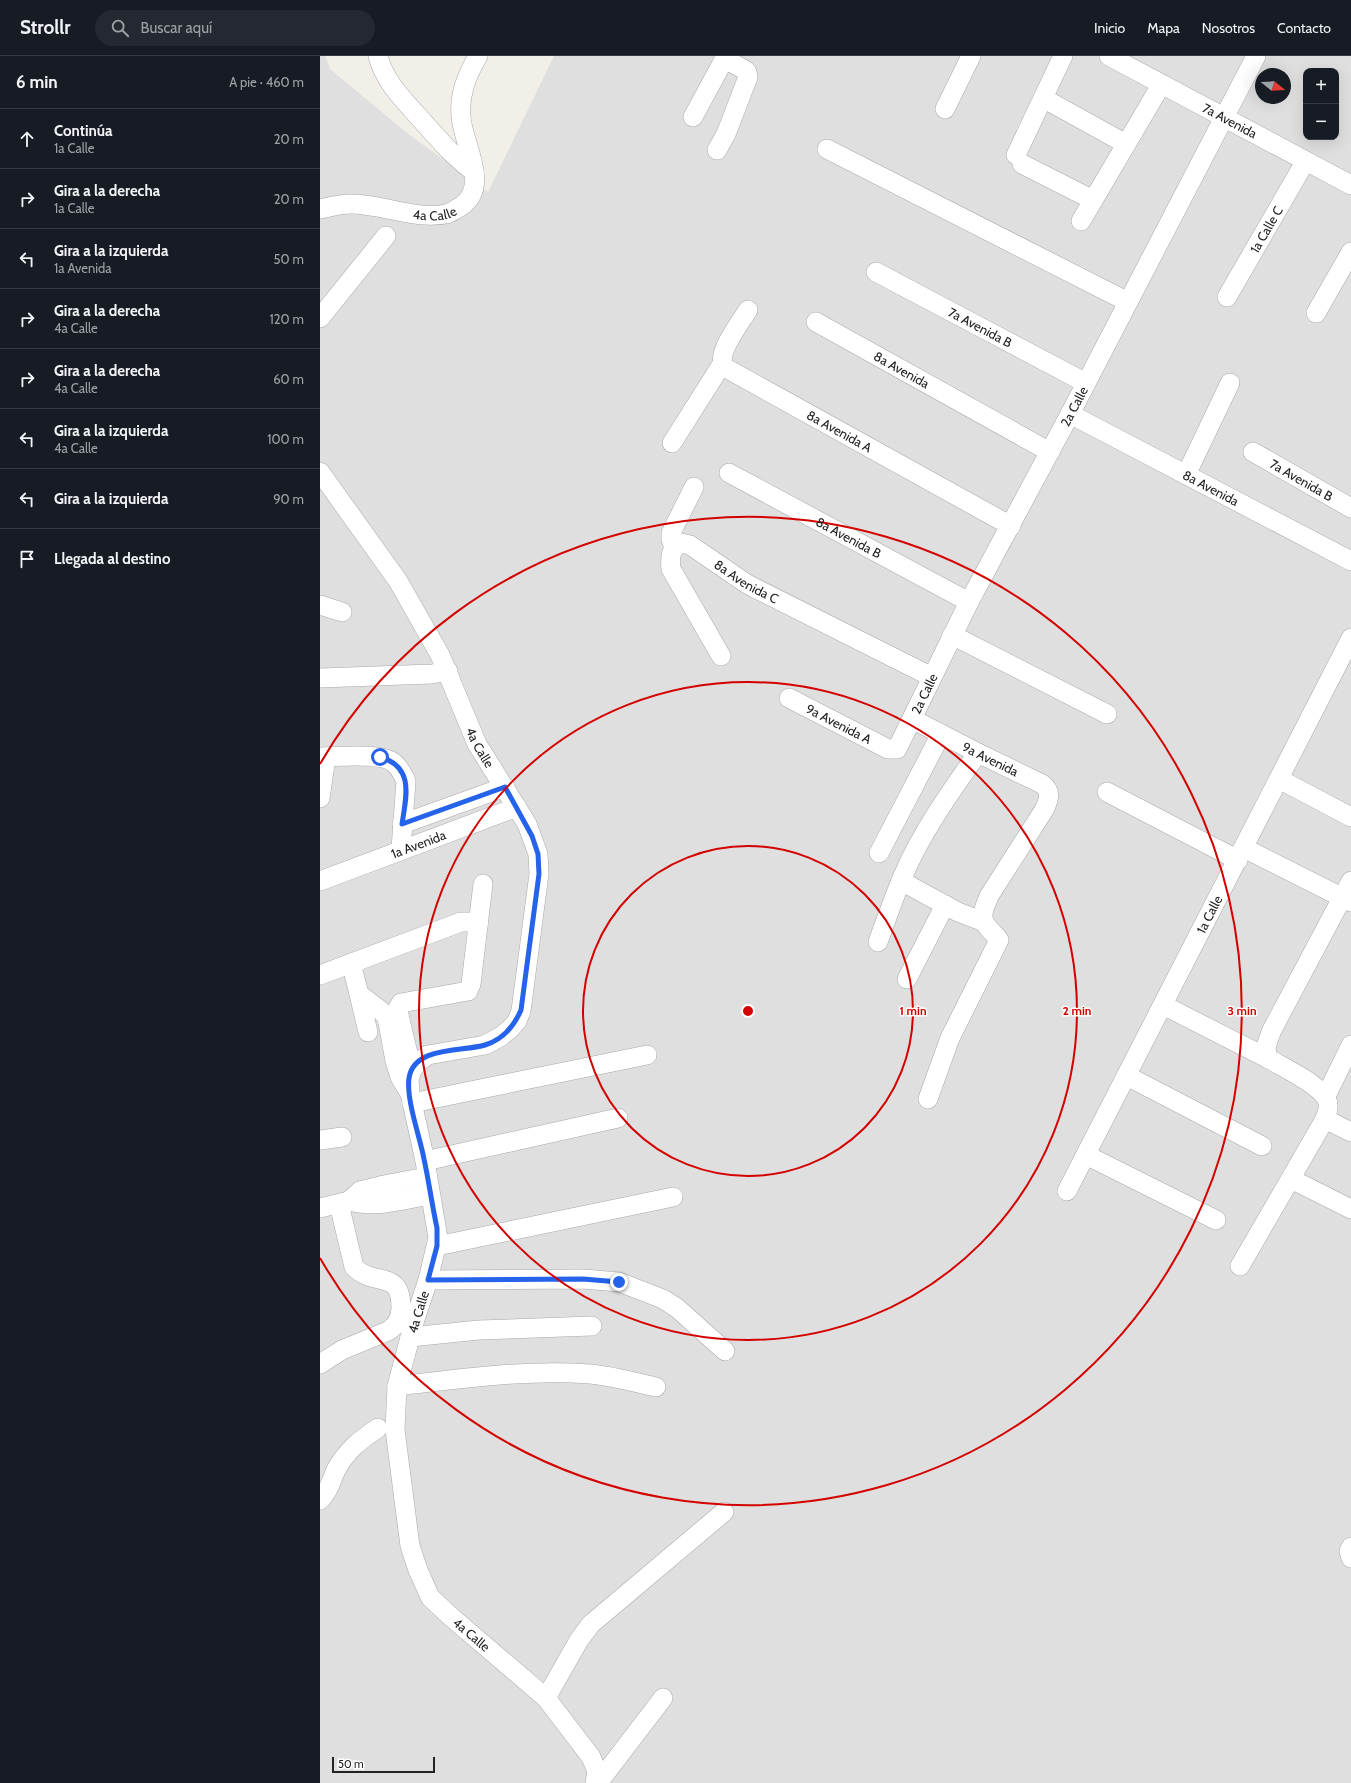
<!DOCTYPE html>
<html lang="es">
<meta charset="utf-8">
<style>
:root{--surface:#171b24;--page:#242831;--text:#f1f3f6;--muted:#9ea1a6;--line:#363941}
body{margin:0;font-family:Cabin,sans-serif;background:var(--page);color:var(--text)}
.controls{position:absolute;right:12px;top:12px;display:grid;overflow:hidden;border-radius:8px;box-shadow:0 4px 16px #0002}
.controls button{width:36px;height:36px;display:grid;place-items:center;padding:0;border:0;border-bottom:1px solid var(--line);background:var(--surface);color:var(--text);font:20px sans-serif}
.compass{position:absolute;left:935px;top:12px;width:36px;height:36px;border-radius:50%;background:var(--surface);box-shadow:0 4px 16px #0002;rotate:108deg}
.scale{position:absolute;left:12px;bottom:10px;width:103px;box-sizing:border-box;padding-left:4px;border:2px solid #222;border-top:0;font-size:11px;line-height:14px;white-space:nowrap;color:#222;-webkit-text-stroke:3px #fff;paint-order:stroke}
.stop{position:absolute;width:12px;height:12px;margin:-9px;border:3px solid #2563eb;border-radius:50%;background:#fff}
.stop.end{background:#2563eb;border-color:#fff;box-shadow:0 1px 4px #0008}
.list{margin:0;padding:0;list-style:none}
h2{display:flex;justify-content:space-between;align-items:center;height:52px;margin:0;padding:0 16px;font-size:17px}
h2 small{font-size:13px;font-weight:400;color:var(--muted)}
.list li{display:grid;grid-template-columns:26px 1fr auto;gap:12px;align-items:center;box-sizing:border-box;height:60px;padding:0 16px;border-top:1px solid var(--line)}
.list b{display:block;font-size:15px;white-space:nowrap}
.list p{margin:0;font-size:13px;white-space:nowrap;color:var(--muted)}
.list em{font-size:13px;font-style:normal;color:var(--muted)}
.icon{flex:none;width:22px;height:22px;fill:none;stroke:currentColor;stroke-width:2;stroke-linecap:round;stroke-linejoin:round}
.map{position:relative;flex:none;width:1031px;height:1727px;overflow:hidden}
header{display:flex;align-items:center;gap:24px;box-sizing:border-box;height:56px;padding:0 20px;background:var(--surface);border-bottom:1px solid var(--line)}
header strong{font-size:19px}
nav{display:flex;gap:22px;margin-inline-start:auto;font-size:14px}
.search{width:280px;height:36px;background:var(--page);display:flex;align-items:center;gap:10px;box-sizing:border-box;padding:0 14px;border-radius:22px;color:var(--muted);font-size:15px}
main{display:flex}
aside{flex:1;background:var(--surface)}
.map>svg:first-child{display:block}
.residential{fill:#e0dfdf;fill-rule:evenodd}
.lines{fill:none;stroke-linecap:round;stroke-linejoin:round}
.minor-casing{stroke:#a9a9a9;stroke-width:20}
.minor{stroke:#fff;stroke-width:19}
.route{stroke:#2563eb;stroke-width:5}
.ring{fill:none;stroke:#d40000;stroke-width:2}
.labels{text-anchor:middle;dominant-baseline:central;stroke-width:3;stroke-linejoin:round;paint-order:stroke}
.street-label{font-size:13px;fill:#222;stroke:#fff}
.centre{fill:#d40000;stroke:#fff;stroke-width:2}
.ring-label{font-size:12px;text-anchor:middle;font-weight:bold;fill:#d40000;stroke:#fff;stroke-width:3;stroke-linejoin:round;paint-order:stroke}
</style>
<header>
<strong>Strollr</strong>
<div class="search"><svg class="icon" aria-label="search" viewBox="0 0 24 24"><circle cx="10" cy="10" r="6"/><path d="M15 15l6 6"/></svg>Buscar aquí</div>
<nav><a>Inicio</a><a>Mapa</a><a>Nosotros</a><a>Contacto</a></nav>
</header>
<main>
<aside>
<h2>6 min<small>A pie · 460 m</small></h2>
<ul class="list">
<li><svg class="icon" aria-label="ahead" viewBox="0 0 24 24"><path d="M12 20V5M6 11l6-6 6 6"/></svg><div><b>Continúa</b><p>1a Calle</p></div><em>20 m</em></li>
<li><svg class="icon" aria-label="right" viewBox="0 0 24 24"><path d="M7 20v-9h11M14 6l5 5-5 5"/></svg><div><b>Gira a la derecha</b><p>1a Calle</p></div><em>20 m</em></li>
<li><svg class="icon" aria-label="left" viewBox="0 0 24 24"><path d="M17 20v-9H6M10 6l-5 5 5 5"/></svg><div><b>Gira a la izquierda</b><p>1a Avenida</p></div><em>50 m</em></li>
<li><svg class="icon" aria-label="right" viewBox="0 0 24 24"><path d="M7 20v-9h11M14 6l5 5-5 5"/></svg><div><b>Gira a la derecha</b><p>4a Calle</p></div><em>120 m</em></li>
<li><svg class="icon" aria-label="right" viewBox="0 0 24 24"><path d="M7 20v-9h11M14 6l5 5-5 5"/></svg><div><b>Gira a la derecha</b><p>4a Calle</p></div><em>60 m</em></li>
<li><svg class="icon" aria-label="left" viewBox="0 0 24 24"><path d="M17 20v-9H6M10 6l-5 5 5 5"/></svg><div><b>Gira a la izquierda</b><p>4a Calle</p></div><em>100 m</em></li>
<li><svg class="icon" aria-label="left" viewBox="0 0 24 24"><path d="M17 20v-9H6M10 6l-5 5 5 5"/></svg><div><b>Gira a la izquierda</b></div><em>90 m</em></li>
<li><svg class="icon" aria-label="arrive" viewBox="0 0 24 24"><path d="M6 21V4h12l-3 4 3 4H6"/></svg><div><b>Llegada al destino</b></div></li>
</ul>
</aside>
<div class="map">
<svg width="1031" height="1727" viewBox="0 0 1031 1727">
<rect width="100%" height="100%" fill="#f2efe9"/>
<path class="residential" d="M0,0H5L10,13L87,77L168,136L234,0H1031V1727H0ZM986,15H1016V81H986ZM941,18H965V42H941Z"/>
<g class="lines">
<g class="minor-casing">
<g id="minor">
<path d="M58,0C65,28 87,47 105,68C122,87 134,101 154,116"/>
<path id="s1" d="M789,0L1031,129"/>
<polyline points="732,47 806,88"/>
<polyline points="625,53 651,0"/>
<polyline points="373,61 406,0"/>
<polyline points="507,93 808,246"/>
<polyline points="397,94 406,78 428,21 427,16 425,14 405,3"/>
<polyline points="696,99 743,0"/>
<polyline points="702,108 773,144"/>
<path id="s2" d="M0,153C10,151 20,148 30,148C63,148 94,164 126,158C131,157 135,153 140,151C172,131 142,87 141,60C139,38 147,19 158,0"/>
<polyline points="761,165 841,29"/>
<path id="s3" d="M556,216L766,327"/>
<path id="s4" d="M907,241L985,106"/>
<path id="s5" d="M428,254C420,267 396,297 404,311L691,470"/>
<polyline points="996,257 1031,196"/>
<polyline points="0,262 66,180"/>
<path id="s6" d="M496,266L730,396"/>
<path id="s7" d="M750,358L1031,505"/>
<polyline points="352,387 402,308"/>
<path id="s8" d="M933,396L1031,452"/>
<path id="s9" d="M0,416L78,525L120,599L157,688L207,768L218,798L219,818L201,955L197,965L190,973L180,981L165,989L108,999L98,1006L92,1014L89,1023L90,1037L105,1105L118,1182L108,1224L95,1263L77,1330L75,1374L90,1490L98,1514L110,1541L130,1560L226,1642L271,1701L277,1715L275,1727"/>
<path id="s10" d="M409,417L649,546"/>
<polyline points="866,419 910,327"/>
<polyline points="354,492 351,483 351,477 374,431"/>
<polyline points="0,549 22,556"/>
<polyline points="632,579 787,658"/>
<path id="s11" d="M401,600L351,513C350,502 350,492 361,487L370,489L427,528L612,621"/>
<polyline points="0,622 112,618 128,615"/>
<path id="s12" d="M469,642L568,693H577L649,546L750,358L936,0"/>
<path id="s13" d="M592,663L658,697L722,728C732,735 729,744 724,754L669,840C663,856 658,861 671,875C674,878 677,880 679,884L630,982L608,1043"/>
<path d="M0,701C17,701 62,696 74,707C80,712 83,719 86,725L81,793"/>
<polyline points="959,723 1031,761"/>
<polyline points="787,736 918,804"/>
<polyline points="0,742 6,701"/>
<polyline points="82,768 185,731"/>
<polyline points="924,792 1031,846"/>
<polyline points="559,797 621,678"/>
<path id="s14" d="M0,825L197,751"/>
<polyline points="581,825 638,856 664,866"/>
<path d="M558,886C566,864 574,841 583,820C601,777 631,735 658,697"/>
<polyline points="31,907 39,938 60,954 67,961 75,1005 80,1021 89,1036"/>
<polyline points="0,919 141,866 150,866 158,869"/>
<polyline points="587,923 625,849"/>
<polyline points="39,938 48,976"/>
<polyline points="843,949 949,1003"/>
<polyline points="80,964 92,1014"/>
<polyline points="68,967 80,964 78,952 81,947 148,935 151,928 163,828"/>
<polyline points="807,1020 942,1090"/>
<polyline points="1006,1040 1031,989"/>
<polyline points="92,1047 327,999"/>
<polyline points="1005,1063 1031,1076"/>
<polyline points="0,1084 22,1081"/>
<polyline points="766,1099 896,1164"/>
<polyline points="105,1105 298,1062"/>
<polyline points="971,1123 1031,1153"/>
<path id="s15" d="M747,1135L1031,582"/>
<path d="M29,1145C56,1152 83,1144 109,1139"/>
<polyline points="0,1152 29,1145 40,1135 64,1129 106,1121"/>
<polyline points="117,1190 353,1141"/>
<path d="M920,1210L1005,1063C1006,1059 1009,1053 1008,1048C1006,1031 964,1012 949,1003C943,993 948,984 952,974L1031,825"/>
<polyline points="108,1224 263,1223 299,1226 343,1243 357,1252 405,1295"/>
<polyline points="90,1281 159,1274 272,1270"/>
<path d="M0,1308L22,1294L68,1275C76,1270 81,1262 81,1252C81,1212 55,1232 34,1211L19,1148"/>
<path d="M77,1330C141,1323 206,1313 270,1318C292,1320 314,1326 336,1331"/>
<path d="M0,1444C9,1435 11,1425 16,1414C26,1395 40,1384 58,1372"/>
<polyline points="1031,1491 1029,1495 1031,1502"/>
<polyline points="226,1642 259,1584 271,1568 404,1456"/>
<polyline points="278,1727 343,1642"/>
</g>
</g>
<use href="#minor" class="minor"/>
</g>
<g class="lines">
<path class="route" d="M60,701C95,711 86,741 82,768L185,731L212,780L218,798L219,818L201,954C194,970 182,984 165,989C142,996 94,990 89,1022C86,1044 100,1081 104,1103C109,1126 112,1149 117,1172V1190L108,1224L263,1223L299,1226"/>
</g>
<g class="ring">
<circle cx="428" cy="955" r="165"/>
<circle cx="428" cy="955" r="329"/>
<path d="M0 708A494 494 0 1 1 0 1202"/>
</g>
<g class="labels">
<g class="street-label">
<text stroke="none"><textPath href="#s1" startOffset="137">7a Avenida</textPath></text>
<text stroke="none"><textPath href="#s2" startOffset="116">4a Calle</textPath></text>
<text stroke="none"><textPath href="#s4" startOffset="78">1a Calle C</textPath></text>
<text stroke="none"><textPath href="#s3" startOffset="118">7a Avenida B</textPath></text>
<text stroke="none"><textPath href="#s6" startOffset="98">8a Avenida</textPath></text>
<text stroke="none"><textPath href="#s12" startOffset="506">2a Calle</textPath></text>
<text stroke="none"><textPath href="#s5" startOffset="196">8a Avenida A</textPath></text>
<text stroke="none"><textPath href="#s8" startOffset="56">7a Avenida B</textPath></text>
<text stroke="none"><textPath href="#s7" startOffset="159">8a Avenida</textPath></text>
<text stroke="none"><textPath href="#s10" startOffset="136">8a Avenida B</textPath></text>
<text stroke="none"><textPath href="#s11" startOffset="207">8a Avenida C</textPath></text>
<text stroke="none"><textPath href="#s12" startOffset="182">2a Calle</textPath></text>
<text stroke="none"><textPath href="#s12" startOffset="56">9a Avenida A</textPath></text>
<text stroke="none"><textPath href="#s9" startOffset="320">4a Calle</textPath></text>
<text stroke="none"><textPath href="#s13" startOffset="88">9a Avenida</textPath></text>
<text stroke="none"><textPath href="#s14" startOffset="105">1a Avenida</textPath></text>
<text stroke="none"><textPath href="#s15" startOffset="311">1a Calle</textPath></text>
<text transform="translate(98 1256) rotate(-73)">4a Calle</text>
<text stroke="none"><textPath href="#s9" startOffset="1328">4a Calle</textPath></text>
</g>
</g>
<circle cx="428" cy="955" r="6" class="centre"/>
<g class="ring-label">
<text x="593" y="959">1 min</text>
<text x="757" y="959">2 min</text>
<text x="922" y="959">3 min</text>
</g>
</svg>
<div class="controls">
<button>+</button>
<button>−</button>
</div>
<svg class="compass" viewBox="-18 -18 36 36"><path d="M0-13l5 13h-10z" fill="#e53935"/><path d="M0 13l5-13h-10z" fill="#9ea1a6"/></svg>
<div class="scale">50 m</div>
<div class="stop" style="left:60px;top:701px"></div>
<div class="stop end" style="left:299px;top:1226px"></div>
</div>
</main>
